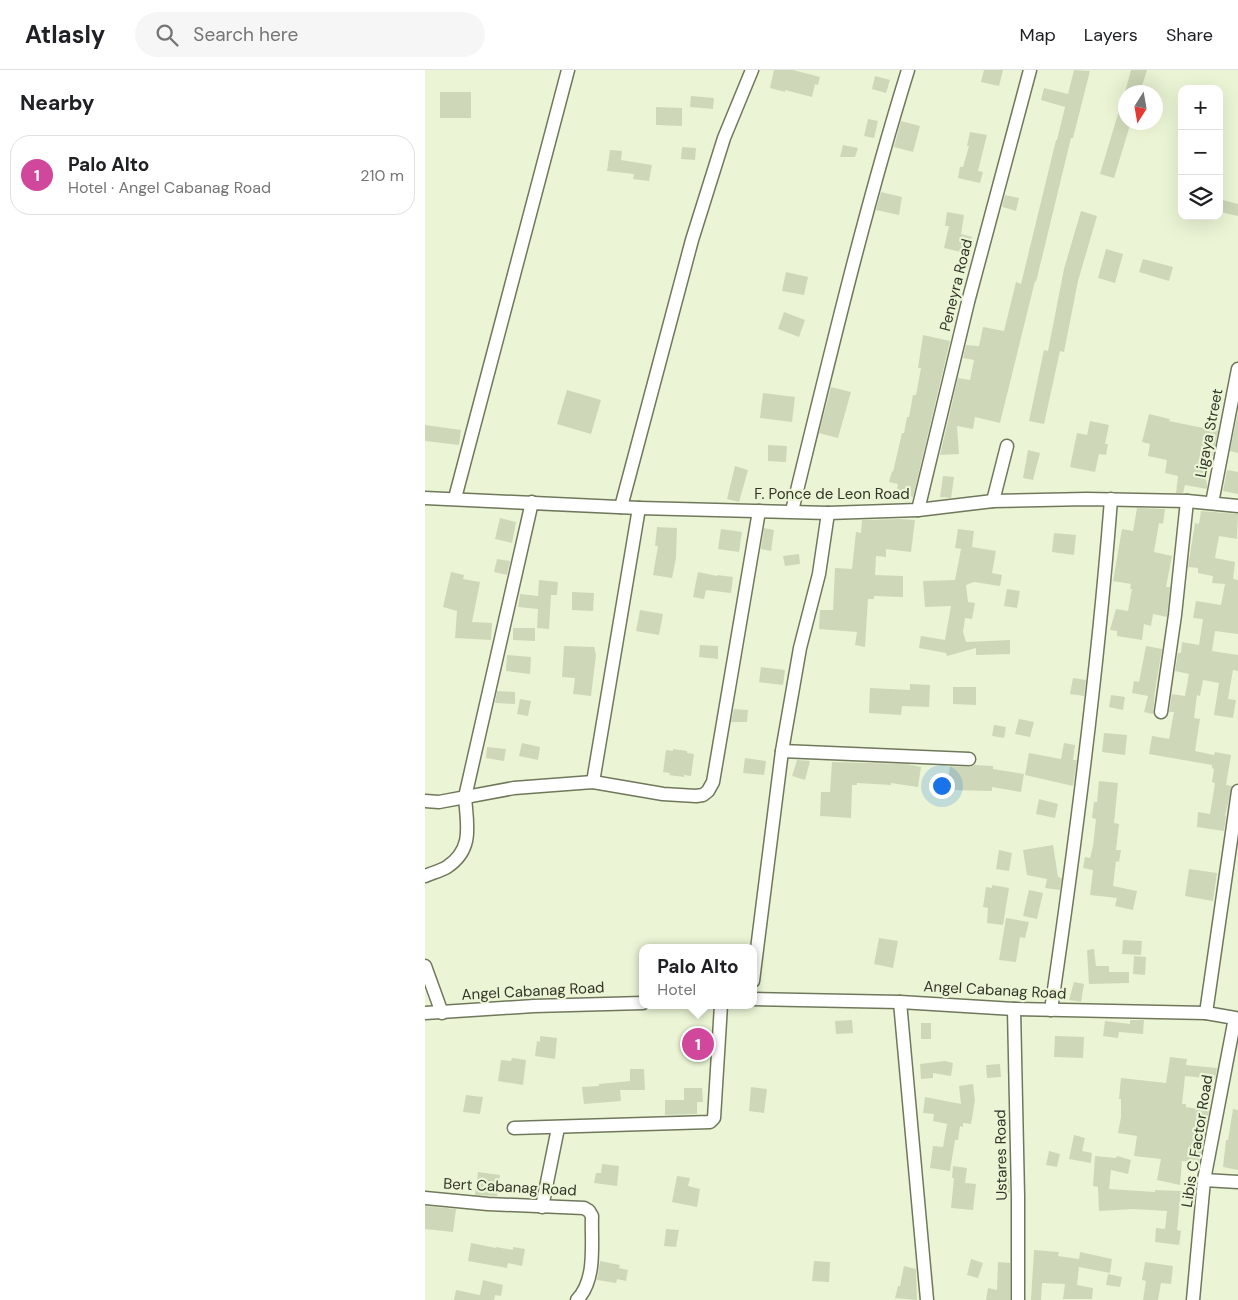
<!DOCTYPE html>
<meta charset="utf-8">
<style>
:root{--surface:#fff;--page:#f6f6f6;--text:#202124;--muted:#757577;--line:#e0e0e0;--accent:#ea580c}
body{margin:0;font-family:"DM Sans",sans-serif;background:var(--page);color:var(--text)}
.controls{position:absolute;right:15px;top:15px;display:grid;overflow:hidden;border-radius:10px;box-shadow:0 5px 20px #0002}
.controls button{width:45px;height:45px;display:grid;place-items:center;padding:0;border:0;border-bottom:1px solid var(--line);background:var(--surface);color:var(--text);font:25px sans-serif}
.compass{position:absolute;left:693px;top:15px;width:45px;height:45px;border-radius:50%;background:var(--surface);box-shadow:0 5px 20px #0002;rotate:191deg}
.you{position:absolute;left:516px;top:715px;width:18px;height:18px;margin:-12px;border:4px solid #fff;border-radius:50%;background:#1a73e8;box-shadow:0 0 0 8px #1a73e833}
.badge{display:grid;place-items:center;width:32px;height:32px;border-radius:50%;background:var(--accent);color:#fff;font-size:16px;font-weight:700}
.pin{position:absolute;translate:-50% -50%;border:2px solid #fff;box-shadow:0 1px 5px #0006}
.popup{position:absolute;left:214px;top:874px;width:118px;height:65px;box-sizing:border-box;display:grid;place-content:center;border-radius:10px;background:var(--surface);filter:drop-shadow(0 1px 4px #0005);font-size:16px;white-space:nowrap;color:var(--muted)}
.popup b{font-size:19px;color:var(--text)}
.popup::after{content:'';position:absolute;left:50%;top:100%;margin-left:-10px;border:10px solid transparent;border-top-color:var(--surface)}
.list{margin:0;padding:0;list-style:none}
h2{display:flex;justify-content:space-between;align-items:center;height:65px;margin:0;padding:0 20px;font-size:21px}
h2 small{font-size:16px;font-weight:400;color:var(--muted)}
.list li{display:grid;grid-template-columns:32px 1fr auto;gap:15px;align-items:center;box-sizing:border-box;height:80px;margin:0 10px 10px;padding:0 10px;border:1px solid var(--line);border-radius:20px}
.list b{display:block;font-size:19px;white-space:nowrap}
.list p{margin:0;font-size:16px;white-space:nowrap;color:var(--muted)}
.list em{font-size:16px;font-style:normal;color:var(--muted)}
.icon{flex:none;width:28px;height:28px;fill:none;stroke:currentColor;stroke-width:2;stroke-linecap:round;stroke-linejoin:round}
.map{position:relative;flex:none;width:813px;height:1230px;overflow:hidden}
header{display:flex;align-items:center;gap:30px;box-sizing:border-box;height:70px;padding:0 25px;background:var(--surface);border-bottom:1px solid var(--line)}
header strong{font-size:24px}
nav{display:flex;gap:28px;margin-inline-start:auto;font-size:18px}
.search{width:350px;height:45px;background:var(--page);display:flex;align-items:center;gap:12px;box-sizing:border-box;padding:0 18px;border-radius:28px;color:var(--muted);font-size:19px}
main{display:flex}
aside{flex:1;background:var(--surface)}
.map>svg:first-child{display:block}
.building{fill:#ced8b8}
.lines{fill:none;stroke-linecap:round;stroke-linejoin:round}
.minor-casing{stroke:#6f785b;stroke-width:15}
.minor{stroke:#fff;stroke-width:12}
.labels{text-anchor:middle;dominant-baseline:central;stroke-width:4.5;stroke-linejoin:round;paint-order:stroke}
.street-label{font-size:15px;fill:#313529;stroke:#ebf5d5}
</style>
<header>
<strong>Atlasly</strong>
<div class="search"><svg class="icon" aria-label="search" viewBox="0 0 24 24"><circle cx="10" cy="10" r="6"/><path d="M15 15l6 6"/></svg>Search here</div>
<nav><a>Map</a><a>Layers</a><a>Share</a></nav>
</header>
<main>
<aside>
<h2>Nearby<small></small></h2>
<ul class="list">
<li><span class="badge" style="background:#d1479c">1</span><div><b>Palo Alto</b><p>Hotel · Angel Cabanag Road</p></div><em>210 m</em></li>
</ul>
</aside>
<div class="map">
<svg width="813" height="1230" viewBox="0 0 813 1230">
<rect width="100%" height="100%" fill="#ebf5d5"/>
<g class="building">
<polygon points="349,0 368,0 395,7 393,15 390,14 387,27 360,20 360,22 345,18"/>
<polygon points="559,0 578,0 574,16 556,12"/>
<polygon points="649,0 665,1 648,68 646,68 611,212 610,211 575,353 550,347 548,359 532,356 534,384 515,385 533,308 545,310 549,290 538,288 541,275 554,276 558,257 579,261 591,212 596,214 631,70 632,70 640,37 616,30 619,18 643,24"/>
<polygon points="706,0 722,0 715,22 700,22"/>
<polygon points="450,6 465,10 461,23 447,19"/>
<rect x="15" y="22" width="31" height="26"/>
<polygon points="266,26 289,28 288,39 265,37"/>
<polygon points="698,27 700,27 700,52 706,52 689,108 675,104"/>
<polygon points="231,37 257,38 257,56 231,55"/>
<polygon points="443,49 453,51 449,68 439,66"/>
<polygon points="476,51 495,56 488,82 469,77"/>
<polygon points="545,62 562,65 553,101 558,102 555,113 533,108 535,97 538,97 544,76 542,76"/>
<polygon points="418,75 433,78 430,87 415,87"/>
<polygon points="257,77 271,78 270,90 256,89"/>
<polygon points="185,80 197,81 196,90 227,95 224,111 208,109 209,104 182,101"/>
<polygon points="456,122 477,127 474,145 451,140"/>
<polygon points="580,125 594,128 591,141 577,137"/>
<polygon points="798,130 813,134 813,146 795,142"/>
<polygon points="656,141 672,146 653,211 639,282 635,281 619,354 604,351 619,280 623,281 639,199"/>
<polygon points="522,142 539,145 536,164 547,167 544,184 519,178 524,156 520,156"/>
<polygon points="681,179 698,184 690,213 673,208"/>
<polygon points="718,189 748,197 744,211 714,202"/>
<polygon points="361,202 383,207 379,225 357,221"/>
<polygon points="359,242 380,250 374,267 353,259"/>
<polygon points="498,265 525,271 488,427 482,425 481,428 471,426 473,414 464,412 467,401 468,402 477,363 479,363 482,347 484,347 488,325 491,325 496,298 493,298"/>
<polygon points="406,317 426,322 413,368 394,363"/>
<polygon points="142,320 176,330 166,364 132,354"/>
<polygon points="338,323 370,327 367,352 335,348"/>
<polygon points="813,342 813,383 805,381"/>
<polygon points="724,344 745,349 744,351 793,361 788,386 776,384 782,415 782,419 760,415 758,423 751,423 753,406 740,403 742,390 723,386 725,374 717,372"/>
<polygon points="665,351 684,355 680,374 683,374 681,385 674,384 670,402 645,397 652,363 662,365"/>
<polygon points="0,355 36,360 34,375 0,371"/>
<polygon points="343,375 362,376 361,392 343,391"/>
<polygon points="603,380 615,383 608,410 598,408"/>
<polygon points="310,396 323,400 314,432 302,429"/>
<polygon points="802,400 813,402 813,424 798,421"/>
<polygon points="518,406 529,407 526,428 515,427"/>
<polygon points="712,438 740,439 738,454 734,453 729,482 747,486 741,517 745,517 742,547 728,544 726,556 719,554 717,570 692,566 692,561 685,560 691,539 703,541 707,519 705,519 706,514 688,511 697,459 708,461"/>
<polygon points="776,441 813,444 812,469 794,466 790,488 810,492 808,509 813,510 813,564 790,561 787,581 813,585 813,601 808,600 803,629 811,630 808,648 789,645 794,613 778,610 775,626 772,625 769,648 775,649 770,681 789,685 790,682 806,685 801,715 807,716 800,746 801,746 799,761 772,757 773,742 785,744 790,713 787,712 789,699 787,698 787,695 724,684 727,666 744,669 749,642 744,642 747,624 760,626 764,604 750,601 753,583 756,583 757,572 774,575 778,549 768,548 771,531 796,535 800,514 787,513 788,506 773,503 773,498 763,497 770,453 774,454"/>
<polygon points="75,448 91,452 87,473 70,469"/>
<polygon points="475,449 490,450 486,482 461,479 461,487 451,486 450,505 478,506 478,527 449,526 449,529 443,529 440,577 430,575 432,562 394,559 395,540 408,540 410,498 427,499 431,462 436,463 437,450"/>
<polygon points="232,457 252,458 251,488 247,508 228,505 233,476 230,476"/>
<polygon points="339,458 349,460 346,481 336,479"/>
<polygon points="296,459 317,462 314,482 293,479"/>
<polygon points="533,459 549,461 547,477 571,481 567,503 577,505 575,516 549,512 541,515 543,532 550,533 547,549 540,548 538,562 541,572 585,570 585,584 551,585 551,578 522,586 521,583 494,578 496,566 520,570 526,536 500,537 498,511 530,510 536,479 530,478"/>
<polygon points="629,463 651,465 649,485 627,482"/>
<polygon points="374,484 375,494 360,496 358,486"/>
<polygon points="72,489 85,491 82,505 69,502"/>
<polygon points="26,502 39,505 38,509 55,512 47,552 67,553 66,570 30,568 32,541 18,537"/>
<polygon points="273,502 292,506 292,505 308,507 306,523 281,520 279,529 268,527"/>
<polygon points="114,510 133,512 132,525 126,525 124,559 112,558 113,539 93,537 95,524 113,526"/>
<polygon points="582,519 595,521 592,538 579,536"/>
<polygon points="147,522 169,523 168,541 147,540"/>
<polygon points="215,540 238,544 234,565 211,561"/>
<polygon points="88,558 110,558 110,571 88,570"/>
<polygon points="275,575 293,576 293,589 274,587"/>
<polygon points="139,576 169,577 171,585 166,626 148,624 150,608 137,607"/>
<polygon points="721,576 737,579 730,621 728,644 719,642 723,626 707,623 709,611 714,612"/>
<polygon points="82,585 106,587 105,604 81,601"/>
<polygon points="336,597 360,600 358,615 334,612"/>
<polygon points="648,608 661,610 659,626 645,624"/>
<polygon points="485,614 505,615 504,637 477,636 476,645 444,643 445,618 485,620"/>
<polygon points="528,617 551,617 551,635 528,634"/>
<polygon points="72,621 90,622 90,634 70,633"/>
<polygon points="686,625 700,627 698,640 684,637"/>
<polygon points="95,629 106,631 103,646 92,644"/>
<polygon points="309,639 323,640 322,652 306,652"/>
<polygon points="594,649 609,652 605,667 590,664"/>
<polygon points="569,655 581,657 579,668 567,666"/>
<polygon points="679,663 702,665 700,685 677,682"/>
<polygon points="97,673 115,677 113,690 94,686"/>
<polygon points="639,673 650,675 648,690 652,690 648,716 600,705 604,683 636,689"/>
<polygon points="62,677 81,679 79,691 61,688"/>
<polygon points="248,679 262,681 262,683 269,684 266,706 259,705 259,707 244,705 245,703 238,702 241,680 248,681"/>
<polygon points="320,688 341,691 339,705 318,703"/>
<polygon points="372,690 385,691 380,710 367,706"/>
<polygon points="407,692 482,694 496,697 493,717 466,713 466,715 432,713 432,715 427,715 426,748 395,746 396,722 405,722"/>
<polygon points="550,695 568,696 568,699 599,704 596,722 567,717 567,721 525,720 526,712 523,712 525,696 544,697"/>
<polygon points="674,711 693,713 689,753 694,754 691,780 696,780 694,792 691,791 688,816 712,821 708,840 690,836 692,828 665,825 668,800 658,798 660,787 665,788 668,776 671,749 667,748 669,732 672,732"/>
<polygon points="614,729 633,734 630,748 611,744"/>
<polygon points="628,775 633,807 637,808 635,820 620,818 622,809 602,805 598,780"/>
<polygon points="574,780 587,783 584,801 571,799"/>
<polygon points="764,799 792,803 788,831 760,826"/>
<polygon points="567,815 584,818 578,855 562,853 563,838 558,837 561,817 567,818"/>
<polygon points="604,820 618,823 612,849 598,846"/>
<polygon points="581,848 604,852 600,868 595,867 591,892 574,890"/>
<polygon points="454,868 473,871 468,898 449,894"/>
<polygon points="698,870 717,871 716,885 697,884"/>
<polygon points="669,879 671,896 684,896 684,902 704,902 704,913 664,914 662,880"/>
<polygon points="709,886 721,887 720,905 708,904"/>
<polygon points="649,912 659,914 656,932 644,930"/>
<polygon points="427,950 428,963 411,964 410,951"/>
<polygon points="705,950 719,950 718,964 694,962 693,968 678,966 680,951 705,954"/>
<rect x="496" y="953" width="10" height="16"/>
<polygon points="115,966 132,968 130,989 110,986 112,971 115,972"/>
<polygon points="630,966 659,967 658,988 629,987"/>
<polygon points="745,987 762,989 761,995 792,998 790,1009 760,1006 757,1034 761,1034 761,1037 784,1041 774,1093 757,1091 755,1115 732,1110 736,1089 709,1086 712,1066 693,1063 696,1047 696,1029 694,1029 696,1008 741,1013"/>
<polygon points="87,988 101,990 98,1015 73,1011 76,990 86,991"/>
<polygon points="520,991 528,993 526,1006 508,1003 508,1008 496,1009 495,994"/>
<polygon points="575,994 576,1007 562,1008 561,995"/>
<polygon points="205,999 219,999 220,1020 195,1020 196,1031 159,1034 157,1017 174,1016 174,1014 205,1011"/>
<polygon points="548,1014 550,1031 546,1054 538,1053 538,1057 535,1056 533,1070 530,1070 525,1101 505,1098 508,1076 518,1077 522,1054 508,1051 509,1044 498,1043 500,1027 536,1034 534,1016"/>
<polygon points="326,1017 342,1019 339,1043 324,1041"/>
<polygon points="259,1018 277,1018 278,1032 272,1032 272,1044 240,1045 240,1030 259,1030"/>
<polygon points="41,1025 58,1027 55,1044 38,1042"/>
<polygon points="808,1039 813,1040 813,1100 798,1097 801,1070 803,1070"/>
<polygon points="649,1065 660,1068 657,1081 667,1083 666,1093 644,1089"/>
<polygon points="624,1081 635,1084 632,1097 621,1095"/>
<polygon points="670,1086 691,1088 692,1086 706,1090 703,1104 686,1100 684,1119 730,1122 730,1120 756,1121 752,1160 756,1161 754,1175 730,1172 731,1158 740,1159 742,1141 708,1139 674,1141 673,1117 668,1116"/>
<polygon points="177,1094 194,1096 192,1116 169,1113 171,1103 176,1103"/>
<polygon points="528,1096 542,1098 540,1113 551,1114 548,1140 526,1138 529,1108 527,1108"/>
<polygon points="53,1102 75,1105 72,1126 50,1125"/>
<polygon points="252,1106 265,1108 263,1116 275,1119 272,1137 247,1132"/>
<polygon points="575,1107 584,1108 585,1123 573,1122"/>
<polygon points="0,1136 31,1139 28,1162 0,1159"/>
<polygon points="241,1159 254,1160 251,1177 239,1176"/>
<polygon points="46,1173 71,1178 71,1177 88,1180 88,1177 100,1179 97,1196 83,1193 82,1198 43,1191"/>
<polygon points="609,1180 634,1182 633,1186 654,1189 655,1182 687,1189 685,1203 654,1197 652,1215 668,1218 667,1229 638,1229 640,1214 617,1213 616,1230 606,1230"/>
<polygon points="546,1189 558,1193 553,1208 542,1205"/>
<polygon points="175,1191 195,1195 194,1198 203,1200 201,1211 192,1209 191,1213 172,1210"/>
<polygon points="389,1191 405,1192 404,1212 387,1211"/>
<polygon points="573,1192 585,1193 585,1230 561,1230 563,1218 572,1220"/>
<polygon points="720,1192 748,1196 746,1214 736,1213 733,1230 718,1230 721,1211 717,1210"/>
<polygon points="479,1196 491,1199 492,1230 470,1228 473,1216 475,1216"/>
<polygon points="683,1204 697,1207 695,1217 681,1215"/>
<polygon points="58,1210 78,1215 76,1226 70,1225 69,1230 29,1230 31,1220 55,1225"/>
</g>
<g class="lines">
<g class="minor-casing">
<g id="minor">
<polyline points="0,428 214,438 403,443 493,440 568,431 662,429 762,431 813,436"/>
<polyline points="30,428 143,0"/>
<polyline points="568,431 582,376"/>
<polyline points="787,433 813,299"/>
<polyline points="196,437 267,170 299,68 327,0"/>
<polyline points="493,440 543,232 605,0"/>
<path d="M367,441C403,294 438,145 483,0"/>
<polyline points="736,642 750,545 762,431"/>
<polyline points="357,681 544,689"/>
<polyline points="168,712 214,438"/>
<polyline points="0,731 14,732 89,718 168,712 238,724 271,726 278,725 283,721 288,712 334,441"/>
<path d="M0,806C7,803 15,801 22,797C49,779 42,755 40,727L107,432"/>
<polyline points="0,896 17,943"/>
<polyline points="328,911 357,681 375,578 394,504 403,443"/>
<polyline points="328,929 475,932 589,939 781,943 810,948 779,1110 768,1230"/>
<polyline points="475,932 502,1230"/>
<polyline points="589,939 593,1126 593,1230"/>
<path d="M626,940C651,770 673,600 686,429"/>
<polyline points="0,943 109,936 218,933"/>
<polyline points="781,943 813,721"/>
<polyline points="89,1058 285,1052 289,1048 296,935"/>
<polyline points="779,1110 813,1112"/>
<path d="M0,1128L63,1134L159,1138L164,1141L167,1146C166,1174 172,1209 152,1230"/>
<polyline points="117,1137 133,1058"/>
</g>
</g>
<use href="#minor" class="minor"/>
</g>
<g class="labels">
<g class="street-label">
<text transform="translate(531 215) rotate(-76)">Peneyra Road</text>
<text transform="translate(784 363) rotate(-79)">Ligaya Street</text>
<text x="407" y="424">F. Ponce de Leon Road</text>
<text transform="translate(570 920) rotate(3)">Angel Cabanag Road</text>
<text transform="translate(108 921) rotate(-3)">Angel Cabanag Road</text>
<text transform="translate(772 1071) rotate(-81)">Libis C Factor Road</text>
<text transform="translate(576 1085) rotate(-91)">Ustares Road</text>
<text transform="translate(85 1117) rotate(3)">Bert Cabanag Road</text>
</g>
</g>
</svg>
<div class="controls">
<button>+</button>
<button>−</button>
<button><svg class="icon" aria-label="layers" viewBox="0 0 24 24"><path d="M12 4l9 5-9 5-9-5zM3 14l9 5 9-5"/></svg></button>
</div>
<svg class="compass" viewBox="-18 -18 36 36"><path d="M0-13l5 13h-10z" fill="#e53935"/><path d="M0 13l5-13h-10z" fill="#757577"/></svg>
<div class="you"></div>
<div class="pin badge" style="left:273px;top:974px;background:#d1479c">1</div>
<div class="popup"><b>Palo Alto</b>Hotel</div>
</div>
</main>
